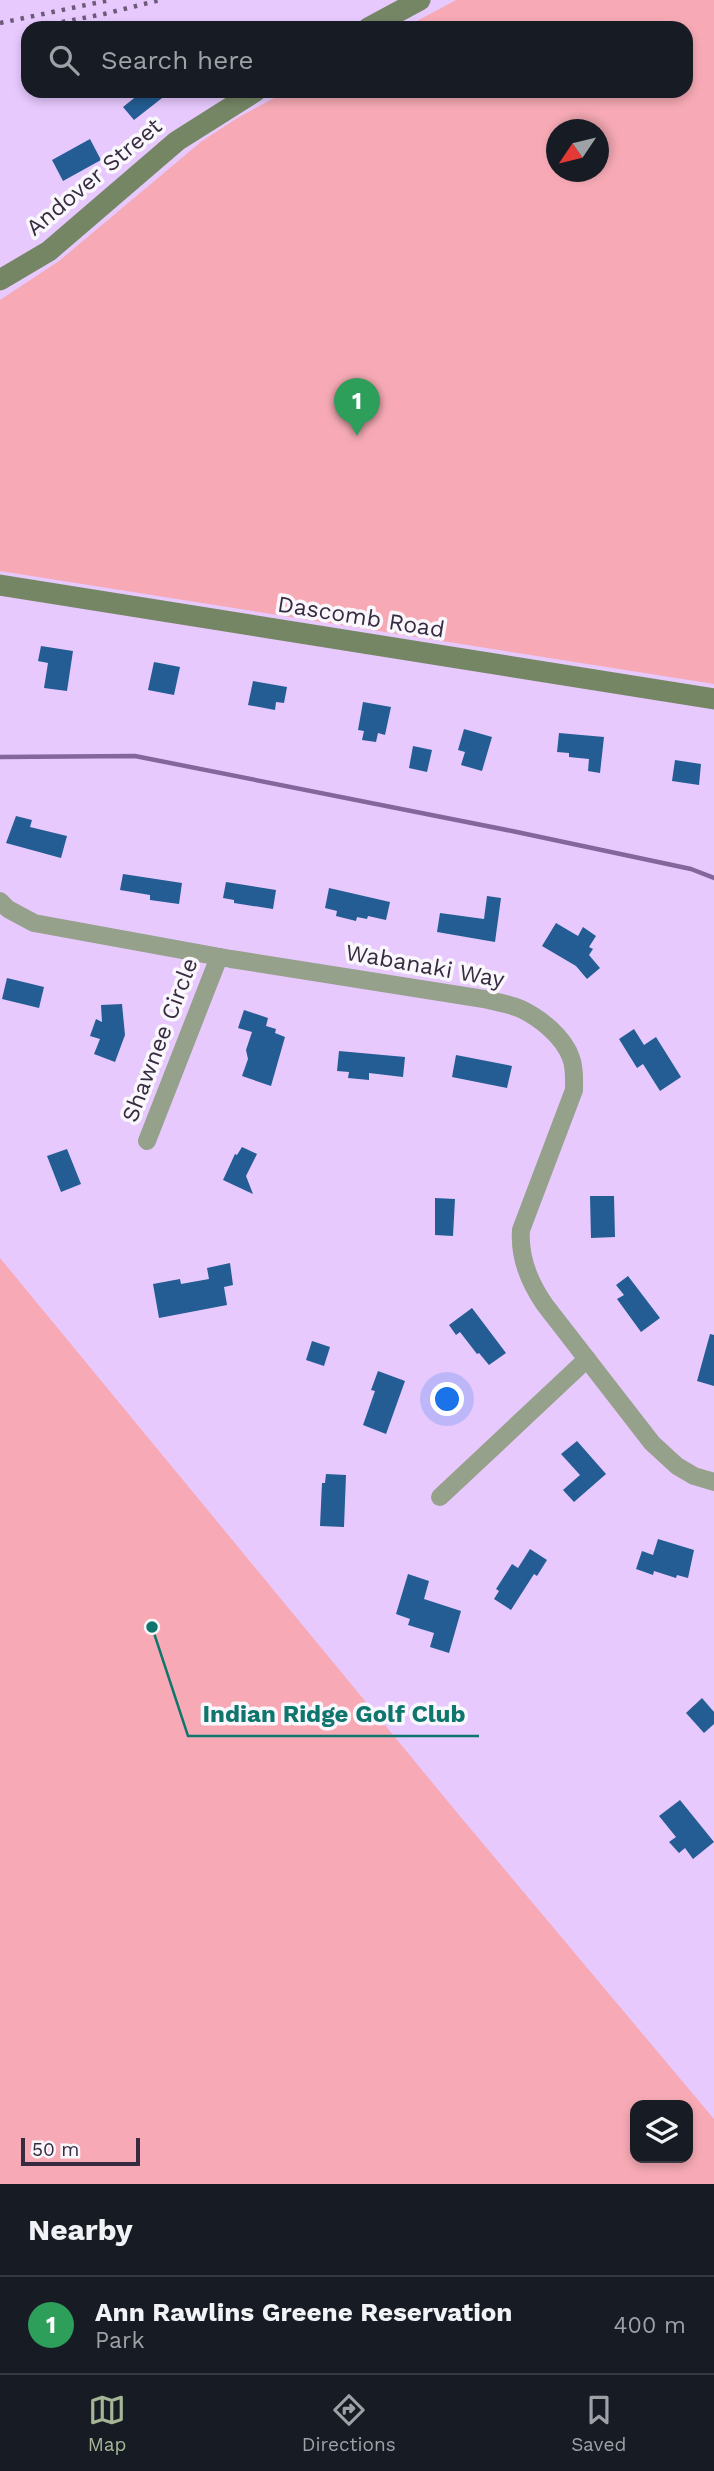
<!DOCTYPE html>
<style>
:root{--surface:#171b24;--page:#20242c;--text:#f1f3f6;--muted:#9ea1a6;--line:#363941;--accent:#a5b596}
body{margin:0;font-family:"Work Sans",sans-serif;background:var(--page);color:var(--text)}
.controls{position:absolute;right:21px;bottom:21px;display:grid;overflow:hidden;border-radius:14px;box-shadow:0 4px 10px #0003}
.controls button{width:63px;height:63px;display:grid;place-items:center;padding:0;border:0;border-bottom:2px solid var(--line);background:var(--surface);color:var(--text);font:35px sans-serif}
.compass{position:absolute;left:546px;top:119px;width:63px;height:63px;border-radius:50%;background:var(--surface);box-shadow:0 4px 10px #0003;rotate:235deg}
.scale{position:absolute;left:21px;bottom:18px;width:119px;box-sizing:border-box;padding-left:7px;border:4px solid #372b40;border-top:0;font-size:19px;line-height:24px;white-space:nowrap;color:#372b40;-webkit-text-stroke:5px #faf7fc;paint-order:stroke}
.you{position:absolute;left:448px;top:1400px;width:24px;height:24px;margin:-18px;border:5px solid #fff;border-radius:50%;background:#1a73e8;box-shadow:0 0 0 10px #1a73e833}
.badge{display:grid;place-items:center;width:46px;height:46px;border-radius:50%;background:var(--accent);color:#fff;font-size:23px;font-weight:700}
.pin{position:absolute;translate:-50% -58px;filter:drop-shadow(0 2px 4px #0008)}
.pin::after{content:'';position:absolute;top:37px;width:24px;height:21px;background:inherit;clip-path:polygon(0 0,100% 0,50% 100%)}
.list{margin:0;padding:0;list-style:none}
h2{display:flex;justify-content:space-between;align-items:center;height:91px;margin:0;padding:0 28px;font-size:30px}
h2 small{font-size:23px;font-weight:400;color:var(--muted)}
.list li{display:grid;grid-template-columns:46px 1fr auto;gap:21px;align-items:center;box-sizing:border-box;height:98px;padding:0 28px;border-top:2px solid var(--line)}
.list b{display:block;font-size:26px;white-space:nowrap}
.list p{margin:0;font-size:23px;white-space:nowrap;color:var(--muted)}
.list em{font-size:23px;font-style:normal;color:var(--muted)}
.icon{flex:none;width:38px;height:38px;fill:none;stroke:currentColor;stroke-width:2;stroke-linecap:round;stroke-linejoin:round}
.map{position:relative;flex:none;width:714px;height:2184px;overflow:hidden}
.search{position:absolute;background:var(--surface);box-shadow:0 4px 10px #0003;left:21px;right:21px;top:21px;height:77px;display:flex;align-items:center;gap:18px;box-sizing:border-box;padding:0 24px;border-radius:21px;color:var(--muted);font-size:26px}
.sheet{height:189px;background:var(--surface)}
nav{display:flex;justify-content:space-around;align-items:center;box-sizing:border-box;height:98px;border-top:2px solid var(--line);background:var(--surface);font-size:19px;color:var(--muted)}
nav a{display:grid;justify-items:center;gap:4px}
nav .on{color:var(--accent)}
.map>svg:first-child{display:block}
.green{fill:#f7aab5;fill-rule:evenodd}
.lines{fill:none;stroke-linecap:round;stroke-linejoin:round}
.stream{stroke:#85669c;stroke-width:4.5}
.building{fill:#235d93}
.street{stroke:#95a18a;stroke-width:18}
.secondary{stroke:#758665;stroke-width:21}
.rail{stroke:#6b5a78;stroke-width:4.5;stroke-dasharray:3.5 7;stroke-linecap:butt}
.labels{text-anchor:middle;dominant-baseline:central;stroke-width:7;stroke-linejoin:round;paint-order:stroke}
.street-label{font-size:23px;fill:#372b40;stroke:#faf7fc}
.leader{fill:none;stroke:#0f766e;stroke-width:2.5}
.callout-dot{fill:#0f766e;stroke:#faf7fc;stroke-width:2.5}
.callout-label{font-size:24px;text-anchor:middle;font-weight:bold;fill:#0f766e;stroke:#faf7fc;stroke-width:7;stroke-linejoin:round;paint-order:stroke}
</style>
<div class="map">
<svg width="714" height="2184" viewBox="0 0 714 2184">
<rect width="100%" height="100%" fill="#e7c9fe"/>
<g class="green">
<path d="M456,0H714V684L0,571V300L59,261L202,141L239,117L287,91H686V28H404ZM556,130H598V172H556Z"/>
<path d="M0,1258L459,1815L714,2119V2184H0ZM635,2105H688V2158H635Z"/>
</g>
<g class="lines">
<polyline class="stream" points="0,757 135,756 512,831 691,869 714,878"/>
</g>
<g class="building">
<polygon points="143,91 171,91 134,120 123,107"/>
<polygon points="90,139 101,160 63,181 52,160"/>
<polygon points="41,646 73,651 67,691 44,688 48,663 38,661"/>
<polygon points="154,662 180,667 174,695 148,690"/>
<polygon points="253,681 287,687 284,703 276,702 275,710 248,705"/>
<polygon points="363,702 391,707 385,735 378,733 376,742 362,740 364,731 358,730"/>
<polygon points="464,729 492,737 482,771 461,765 465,752 458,750"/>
<polygon points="559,733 604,737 600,773 588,771 589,759 569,757 569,753 557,752"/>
<polygon points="413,746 432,750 427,772 409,768"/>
<polygon points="675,760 701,764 699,785 672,781"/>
<polygon points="16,816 32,820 30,827 67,836 61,858 6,843"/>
<polygon points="123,874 182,883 179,904 150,900 150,895 120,890"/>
<polygon points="226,882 276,890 273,909 234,903 234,900 223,898"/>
<polygon points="329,888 390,902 386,920 368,916 367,919 357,917 356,921 336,916 337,911 325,908"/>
<polygon points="487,896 501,898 495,942 437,932 440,913 484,919"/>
<polygon points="556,923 578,936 583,927 596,936 589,947 593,949 589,955 600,968 587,979 576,966 542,946"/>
<polygon points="7,978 44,987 39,1008 2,999"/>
<polygon points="122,1004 125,1035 115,1062 94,1054 100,1039 90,1036 96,1019 102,1022 101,1005"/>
<polygon points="244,1010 268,1018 266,1026 276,1029 275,1033 285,1037 271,1086 242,1076 248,1059 246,1050 252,1032 238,1028"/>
<polygon points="634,1029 644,1045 656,1037 681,1077 660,1091 643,1064 637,1068 619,1039"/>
<polygon points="339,1051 405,1057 403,1077 369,1073 369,1080 348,1078 349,1072 337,1071"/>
<polygon points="456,1055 512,1066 507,1088 452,1077"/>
<polygon points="242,1147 257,1154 246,1176 253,1194 223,1180 235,1154 237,1155"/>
<polygon points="67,1149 81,1184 61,1192 47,1156"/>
<polygon points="590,1196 614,1196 615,1237 591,1238"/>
<polygon points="435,1198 455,1199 453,1236 435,1235"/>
<polygon points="230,1263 233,1285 224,1287 227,1305 159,1318 153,1284 180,1279 181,1284 209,1279 207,1268"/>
<polygon points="628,1276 660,1318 641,1332 617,1299 624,1295 616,1285"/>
<polygon points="472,1308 506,1353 489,1365 479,1353 477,1354 460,1332 456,1335 449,1325"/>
<polygon points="710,1334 714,1335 714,1386 697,1381"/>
<polygon points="312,1341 330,1347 324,1366 306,1360"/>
<polygon points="378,1371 405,1381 386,1434 363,1425 375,1391 371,1390"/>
<polygon points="577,1441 606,1474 574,1502 563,1490 580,1475 561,1454"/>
<polygon points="326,1474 346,1475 344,1527 320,1526 322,1483 325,1483"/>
<polygon points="658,1539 694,1550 688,1578 677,1575 676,1578 654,1571 653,1575 636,1569 642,1551 653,1555"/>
<polygon points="530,1549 547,1560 537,1576 534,1574 511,1610 494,1599 499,1591 496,1589 512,1564 518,1568"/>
<polygon points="408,1574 429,1581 424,1599 461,1611 449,1653 430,1647 434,1633 408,1625 410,1619 396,1614"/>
<polygon points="702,1698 714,1712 714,1724 704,1733 686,1713"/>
<polygon points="680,1800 714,1842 693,1859 685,1848 679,1853 669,1842 676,1837 659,1816"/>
</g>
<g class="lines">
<g class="street">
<path d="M0,901L8,909L34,923L231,959L484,999C496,1002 510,1004 521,1009C540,1018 564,1037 571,1058C575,1068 574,1079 574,1090L521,1230C519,1258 529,1282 545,1305L652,1443L677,1466L694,1476L714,1482"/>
<polyline points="147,1141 219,957"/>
<polyline points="440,1497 587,1359"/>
</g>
<g class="secondary">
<polyline points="368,28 420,0"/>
<polyline points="0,280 49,251 177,141 256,91"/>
<polyline points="0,585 714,699"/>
</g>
<g class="rail">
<polyline points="0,23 110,0"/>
<polyline points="31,28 104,14 160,0"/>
</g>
</g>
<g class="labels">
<g class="street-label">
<text transform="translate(94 177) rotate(-40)">Andover Street</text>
<text transform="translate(361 617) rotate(9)">Dascomb Road</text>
<text transform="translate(425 966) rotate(10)">Wabanaki Way</text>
<text transform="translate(160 1040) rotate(-69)">Shawnee Circle</text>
</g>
</g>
<path class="leader" d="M152 1627L188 1736H479"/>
<circle class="callout-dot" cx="152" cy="1627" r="7"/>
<g class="callout-label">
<text x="334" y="1722">Indian Ridge Golf Club</text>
</g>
</svg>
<div class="controls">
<button><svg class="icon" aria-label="layers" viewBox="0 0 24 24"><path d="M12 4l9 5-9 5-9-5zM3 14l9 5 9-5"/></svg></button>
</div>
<svg class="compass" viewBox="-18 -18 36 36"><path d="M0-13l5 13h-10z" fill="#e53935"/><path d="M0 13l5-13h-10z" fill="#9ea1a6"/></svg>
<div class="scale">50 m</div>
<div class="you"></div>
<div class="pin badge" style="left:357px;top:436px;background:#2e9e5b">1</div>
<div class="search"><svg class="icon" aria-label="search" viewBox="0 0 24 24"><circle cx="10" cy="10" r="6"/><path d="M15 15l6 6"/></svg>Search here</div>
</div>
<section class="sheet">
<h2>Nearby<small></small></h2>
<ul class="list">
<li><span class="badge" style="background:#2e9e5b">1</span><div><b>Ann Rawlins Greene Reservation</b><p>Park</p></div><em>400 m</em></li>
</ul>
</section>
<nav>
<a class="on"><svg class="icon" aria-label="map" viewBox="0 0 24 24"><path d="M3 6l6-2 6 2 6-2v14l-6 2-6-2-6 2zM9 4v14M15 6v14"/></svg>Map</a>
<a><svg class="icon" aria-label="directions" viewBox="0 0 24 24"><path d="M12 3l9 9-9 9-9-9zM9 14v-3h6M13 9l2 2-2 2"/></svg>Directions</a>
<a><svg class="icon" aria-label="saved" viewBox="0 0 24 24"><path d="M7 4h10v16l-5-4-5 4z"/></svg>Saved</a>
</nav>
